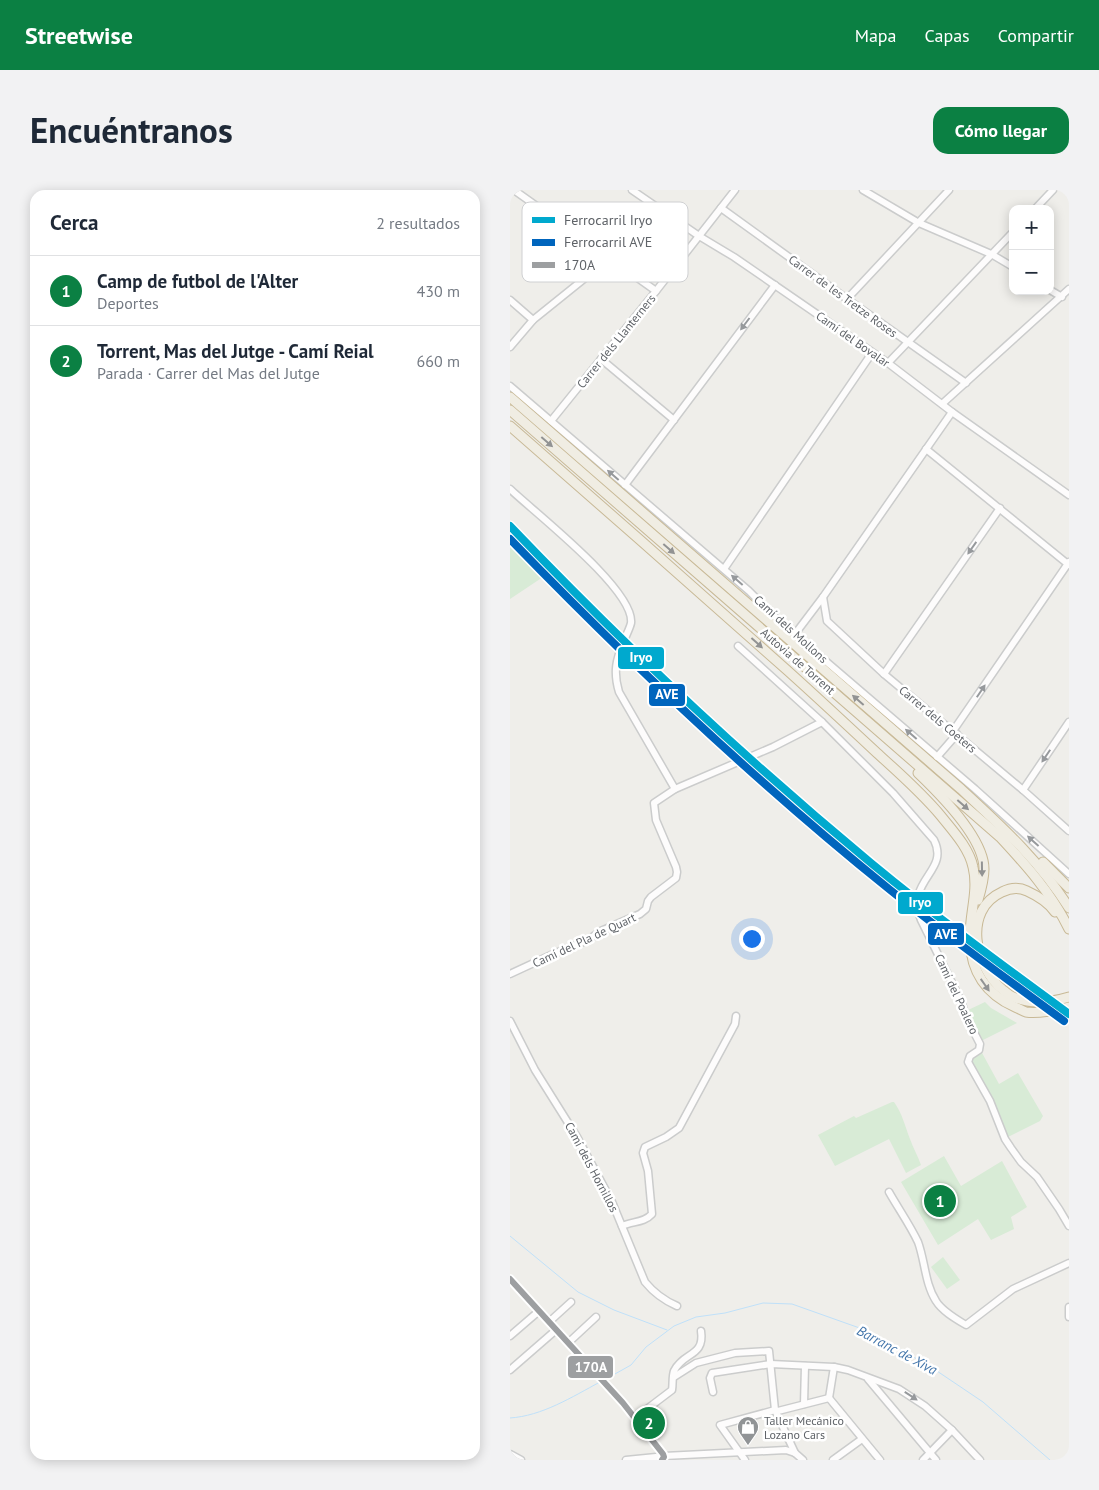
<!DOCTYPE html>
<html lang="es">
<meta charset="utf-8">
<style>
:root{--surface:#fff;--page:#f2f2f3;--text:#1f2937;--muted:#747a83;--line:#e0e1e3;--accent:#0b8043}
body{margin:0;font-family:"PT Sans",sans-serif;background:var(--page);color:var(--text)}
.controls{position:absolute;right:15px;top:15px;display:grid;overflow:hidden;border-radius:10px;box-shadow:0 2px 12px #0003}
.controls button{width:45px;height:45px;display:grid;place-items:center;padding:0;border:0;border-bottom:1px solid var(--line);background:var(--surface);color:var(--text);font:25px sans-serif}
.you{position:absolute;left:241px;top:748px;width:18px;height:18px;margin:-12px;border:4px solid #fff;border-radius:50%;background:#1a73e8;box-shadow:0 0 0 8px #1a73e833}
.badge{display:grid;place-items:center;width:32px;height:32px;border-radius:50%;background:var(--accent);color:#fff;font-size:16px;font-weight:700}
.pin{position:absolute;translate:-50% -50%;border:2px solid #fff;box-shadow:0 1px 5px #0006}
.list{margin:0;padding:0;list-style:none}
h2{display:flex;justify-content:space-between;align-items:center;height:65px;margin:0;padding:0 20px;font-size:21px}
h2 small{font-size:16px;font-weight:400;color:var(--muted)}
.list li{display:grid;grid-template-columns:32px 1fr auto;gap:15px;align-items:center;box-sizing:border-box;height:70px;padding:0 20px;border-top:1px solid var(--line)}
.list b{display:block;font-size:19px;white-space:nowrap}
.list p{margin:0;font-size:16px;white-space:nowrap;color:var(--muted)}
.list em{font-size:16px;font-style:normal;color:var(--muted)}
.map{position:relative;flex:none;width:559px;height:1270px;overflow:hidden;border-radius:15px}
header{display:flex;align-items:center;gap:30px;box-sizing:border-box;height:70px;padding:0 25px;background:var(--accent);color:#fff}
header strong{font-size:24px}
nav{display:flex;gap:28px;margin-inline-start:auto;font-size:18px}
.intro{display:flex;align-items:center;justify-content:space-between;box-sizing:border-box;height:120px;padding:0 30px}
h1{margin:0;font-size:35px}
.button{padding:12px 22px;border-radius:15px;background:var(--accent);color:#fff;font-size:18px;font-weight:700}
main{display:flex;gap:30px;padding:0 30px}
aside{flex:1;background:var(--surface);border-radius:15px;box-shadow:0 2px 12px #0003}
.map>svg:first-child{display:block}
.green{fill:#d8ebd6}
.lines{fill:none;stroke-linecap:round;stroke-linejoin:round}
.stream{stroke:#bfe0f9;stroke-width:1}
.minor-casing{stroke:#cbcccc;stroke-width:9}
.highway-casing{stroke:#c8b996;stroke-width:11}
.minor{stroke:#fdfcfc;stroke-width:6}
.highway{stroke:#f0ede3;stroke-width:9}
.bus-1-casing{stroke:#fff;stroke-width:10}
.bus-1{stroke:#9d9fa1;stroke-width:6}
.rail-1-casing{stroke:#fff;stroke-width:11}
.rail-2-casing{stroke:#fff;stroke-width:11}
.rail-1{stroke:#00a9ce;stroke-width:8}
.rail-2{stroke:#0065bd;stroke-width:8}
.oneway{fill:#96999c}
.oneway2{fill:#929393}
.labels{text-anchor:middle;dominant-baseline:central;stroke-width:5;stroke-linejoin:round;paint-order:stroke}
.street-label{font-size:12px;fill:#5f6368;stroke:#fff}
.poi-label{font-size:12px;fill:#5f6368;stroke:#fff;text-anchor:start}
.water-label{font-size:14px;font-style:italic;fill:#4174aa;stroke:#fff}
.key{fill:#fff;stroke:#cfd0d2;stroke-width:1}
.key-label{font-size:14px;fill:#5f6368}
.line-badge{stroke:#fff;stroke-width:2}
.badge-label{font-size:14px;text-anchor:middle;font-weight:bold;fill:#fff}
</style>
<header>
<strong>Streetwise</strong>
<nav><a>Mapa</a><a>Capas</a><a>Compartir</a></nav>
</header>
<div class="intro"><h1>Encuéntranos</h1><a class="button">Cómo llegar</a></div>
<main>
<aside>
<h2>Cerca<small>2 resultados</small></h2>
<ul class="list">
<li><span class="badge">1</span><div><b>Camp de futbol de l'Alter</b><p>Deportes</p></div><em>430 m</em></li>
<li><span class="badge">2</span><div><b>Torrent, Mas del Jutge - Camí Reial</b><p>Parada · Carrer del Mas del Jutge</p></div><em>660 m</em></li>
</ul>
</aside>
<div class="map">
<svg width="559" height="1270" viewBox="0 0 559 1270">
<rect width="100%" height="100%" fill="#efeeea"/>
<g class="green">
<polygon points="0,353 33,387 0,409"/>
<polygon points="475,812 481,818 507,833 471,851 456,821"/>
<path d="M471,861L489,894L508,883L533,926L530,931L498,947L461,873C461,868 467,865 471,861Z"/>
<path d="M382,912H384C392,923 395,936 400,949C403,958 408,966 411,975L396,983L379,949L325,976L308,945L344,926L346,928Z"/>
<polygon points="434,966 451,996 492,971 517,1017 501,1027 504,1039 481,1050 468,1029 428,1055 391,992"/>
<polygon points="433,1067 450,1090 437,1099 421,1077"/>
</g>
<g class="lines">
<g class="stream">
<polyline points="0,1046 68,1102 104,1120 157,1140"/>
<polyline points="96,1189 121,1175 136,1157 164,1136 186,1127 215,1123 253,1113 282,1114 358,1141 421,1177 473,1212 540,1270"/>
<path d="M0,1228C32,1226 62,1207 90,1192"/>
</g>
<g class="minor-casing">
<g id="minor">
<polyline points="4,0 146,101"/>
<polyline points="122,0 189,46 224,67 378,173 442,222 559,305"/>
<polyline points="353,0 409,33 481,64 503,77"/>
<polyline points="211,18 337,109 456,193"/>
<polyline points="525,19 543,0"/>
<polyline points="540,100 552,107"/>
<polyline points="337,109 439,0"/>
<polyline points="0,110 23,130"/>
<polyline points="0,157 23,130 100,68"/>
<polyline points="91,169 164,230"/>
<polyline points="378,173 503,42"/>
<polyline points="0,196 239,401 270,432 465,599 559,684"/>
<polyline points="432,214 559,99"/>
<polyline points="41,231 146,101 225,0"/>
<polyline points="416,259 559,375"/>
<polyline points="115,295 265,95"/>
<path d="M0,299C24,322 125,400 121,433C120,438 116,445 114,451C106,469 103,482 109,502L165,599"/>
<polyline points="214,379 362,163"/>
<polyline points="313,407 317,431 374,484 513,600 559,641"/>
<polyline points="285,444 313,407 442,222"/>
<path d="M228,456L312,532L383,603L424,650C440,682 395,689 411,730L452,813L455,825L470,854L469,860L460,866L458,872L480,911L495,949L501,958L511,972L527,987L549,1019L559,1036"/>
<polyline points="374,484 490,318"/>
<polyline points="443,541 559,372"/>
<polyline points="427,567 447,544"/>
<polyline points="513,600 559,532"/>
<polyline points="0,784 41,765 78,750 91,741 130,724 136,719 138,711 141,707 166,688 167,682 166,677 146,630 144,613 165,599 263,557 312,532"/>
<path d="M0,831L25,880L67,947L102,1012L135,1092C144,1103 153,1110 167,1116"/>
<path d="M379,1002C388,1018 400,1035 408,1052C415,1071 415,1094 426,1111C432,1121 446,1129 456,1135L503,1099L559,1073"/>
<path d="M112,1036C122,1031 134,1033 142,1024L138,981L133,963L135,957L156,947L169,938L225,834L226,826"/>
<polyline points="0,1089 113,1213 153,1264 154,1267 152,1270"/>
<polyline points="559,1117 559,1127"/>
<polyline points="39,1132 61,1112"/>
<polyline points="0,1146 29,1121"/>
<polyline points="58,1153 86,1127"/>
<polyline points="0,1180 46,1140"/>
<polyline points="164,1187 186,1173 225,1163 259,1161 265,1220 285,1263"/>
<polyline points="358,1189 426,1270"/>
<polyline points="203,1202 200,1188 202,1183 261,1174 324,1177 338,1180 389,1199 415,1216 442,1240 470,1270"/>
<polyline points="319,1208 370,1270"/>
<polyline points="319,1208 324,1177"/>
<polyline points="294,1214 295,1176"/>
<path d="M125,1228L162,1200C163,1195 162,1186 164,1181C173,1162 195,1167 191,1141"/>
<polyline points="0,1264 11,1270"/>
<polyline points="154,1266 276,1260 285,1263 293,1270"/>
<polyline points="116,1270 146,1267"/>
<polyline points="235,1270 210,1235 265,1220 268,1221 319,1208"/>
<polyline points="323,1270 352,1249"/>
<polyline points="413,1270 442,1240"/>
</g>
</g>
<g class="highway-casing">
<g id="highway">
<path d="M0,207L451,599C491,636 530,671 559,718"/>
<path d="M0,220L490,647C516,675 542,704 559,739"/>
<path d="M0,236C93,317 186,399 278,481C308,508 337,535 367,563C389,583 412,603 431,626C443,641 459,658 463,677C469,701 459,725 460,750C461,782 476,804 505,817C508,818 513,821 516,822C527,824 549,820 559,817"/>
<path d="M408,583C430,604 474,648 474,679C474,689 471,700 468,710"/>
<polyline points="533,672 559,698"/>
<path d="M545,722C538,712 528,706 517,701C509,697 500,698 492,702C452,720 465,778 493,800C497,803 501,807 506,808C523,815 542,812 559,807"/>
</g>
</g>
<use href="#minor" class="minor"/>
<use href="#highway" class="highway"/>
<g class="bus-1-casing">
<polyline id="bus-1" points="0,1089 113,1213 153,1264 154,1267 152,1270"/>
</g>
<use href="#bus-1" class="bus-1"/>
<g class="rail-1-casing">
<path id="rail-1" d="M0,336C114,455 234,568 361,673C425,726 492,775 559,824"/>
</g>
<g class="rail-2-casing">
<path id="rail-2" d="M0,349C120,473 245,591 379,699C436,745 495,788 554,831"/>
</g>
<use href="#rail-1" class="rail-1"/>
<use href="#rail-2" class="rail-2"/>
</g>
<defs><path id="oneway-solid" d="M-6-.8H1V-3.2L6.5 0L1 3.2V.8H-6Z" transform="scale(1.25)"/></defs>
<g class="oneway">
<use href="#oneway-solid" transform="translate(235 134) rotate(127)"/>
<use href="#oneway-solid" transform="translate(103 285) rotate(-139)"/>
<use href="#oneway-solid" transform="translate(462 358) rotate(125)"/>
<use href="#oneway-solid" transform="translate(227 390) rotate(-139)"/>
<use href="#oneway-solid" transform="translate(471 501) rotate(-56)"/>
<use href="#oneway-solid" transform="translate(401 544) rotate(-139)"/>
<use href="#oneway-solid" transform="translate(536 566) rotate(124)"/>
<use href="#oneway-solid" transform="translate(523 651) rotate(-138)"/>
<use href="#oneway-solid" transform="translate(401 1206) rotate(33)"/>
</g>
<g class="oneway2">
<use href="#oneway-solid" transform="translate(37 252) rotate(41)"/>
<use href="#oneway-solid" transform="translate(159 359) rotate(41)"/>
<use href="#oneway-solid" transform="translate(247 453) rotate(42)"/>
<use href="#oneway-solid" transform="translate(348 510) rotate(-139)"/>
<use href="#oneway-solid" transform="translate(453 615) rotate(41)"/>
<use href="#oneway-solid" transform="translate(472 679) rotate(89)"/>
<use href="#oneway-solid" transform="translate(475 795) rotate(55)"/>
</g>
<defs>
<g id="shop-pin" transform="scale(1.125)"><path d="M0 17L-7.5 6A9.5 9.5 0 1 1 7.5 6Z" fill="#919496" stroke="#fff"/><path d="M-5-2.5h2.3a2.7 3.5 0 0 1 5.4 0H5L5.5 6h-11ZM-1.5-2.5h3a1.5 2.3 0 0 0-3 0Z" fill="#fff"/></g>
</defs>
<g fill-rule="evenodd">
<use href="#shop-pin" x="238" y="1237"/>
</g>
<g class="labels">
<g class="street-label">
<text transform="translate(333 106) rotate(36)">Carrer de les Tretze Roses</text>
<text transform="translate(343 149) rotate(35)">Camí del Bovalar</text>
<text transform="translate(106 151) rotate(-51)">Carrer dels Llanterners</text>
<text transform="translate(281 439) rotate(42)">Camí dels Mollons</text>
<text transform="translate(288 471) rotate(41)">Autovia de Torrent</text>
<text transform="translate(428 529) rotate(40)">Carrer dels Coeters</text>
<text transform="translate(74 750) rotate(-25)">Camí del Pla de Quart</text>
<text transform="translate(447 804) rotate(65)">Camí del Poalero</text>
<text transform="translate(82 977) rotate(62)">Camí dels Hornillos</text>
</g>
<g class="poi-label">
<text x="254" y="1230">Taller Mecánico<tspan x="254" dy="14">Lozano Cars</tspan></text>
</g>
<g class="water-label">
<text transform="translate(387 1160) rotate(28)">Barranc de Xiva</text>
</g>
</g>
<rect x="12" y="12" width="166" height="80" rx="8" class="key"/>
<rect x="22" y="27" width="23" height="6" fill="#00a9ce"/>
<rect x="22" y="49" width="23" height="7" fill="#0065bd"/>
<rect x="22" y="72" width="23" height="6" fill="#9d9fa1"/>
<g class="key-label">
<text x="54" y="35">Ferrocarril Iryo</text>
<text x="54" y="57">Ferrocarril AVE</text>
<text x="54" y="80">170A</text>
</g>
<g class="line-badge">
<rect x="107" y="456" width="48" height="24" rx="5" fill="#00a9ce"/>
<rect x="138" y="493" width="38" height="24" rx="5" fill="#0065bd"/>
<rect x="387" y="701" width="47" height="24" rx="5" fill="#00a9ce"/>
<rect x="417" y="732" width="38" height="24" rx="5" fill="#0065bd"/>
<rect x="57" y="1165" width="47" height="24" rx="5" fill="#9d9fa1"/>
</g>
<g class="badge-label">
<text x="131" y="472">Iryo</text>
<text x="157" y="509">AVE</text>
<text x="410" y="717">Iryo</text>
<text x="436" y="749">AVE</text>
<text x="81" y="1182">170A</text>
</g>
</svg>
<div class="controls">
<button>+</button>
<button>−</button>
</div>
<div class="you"></div>
<div class="pin badge" style="left:430px;top:1011px">1</div>
<div class="pin badge" style="left:139px;top:1233px">2</div>
</div>
</main>
